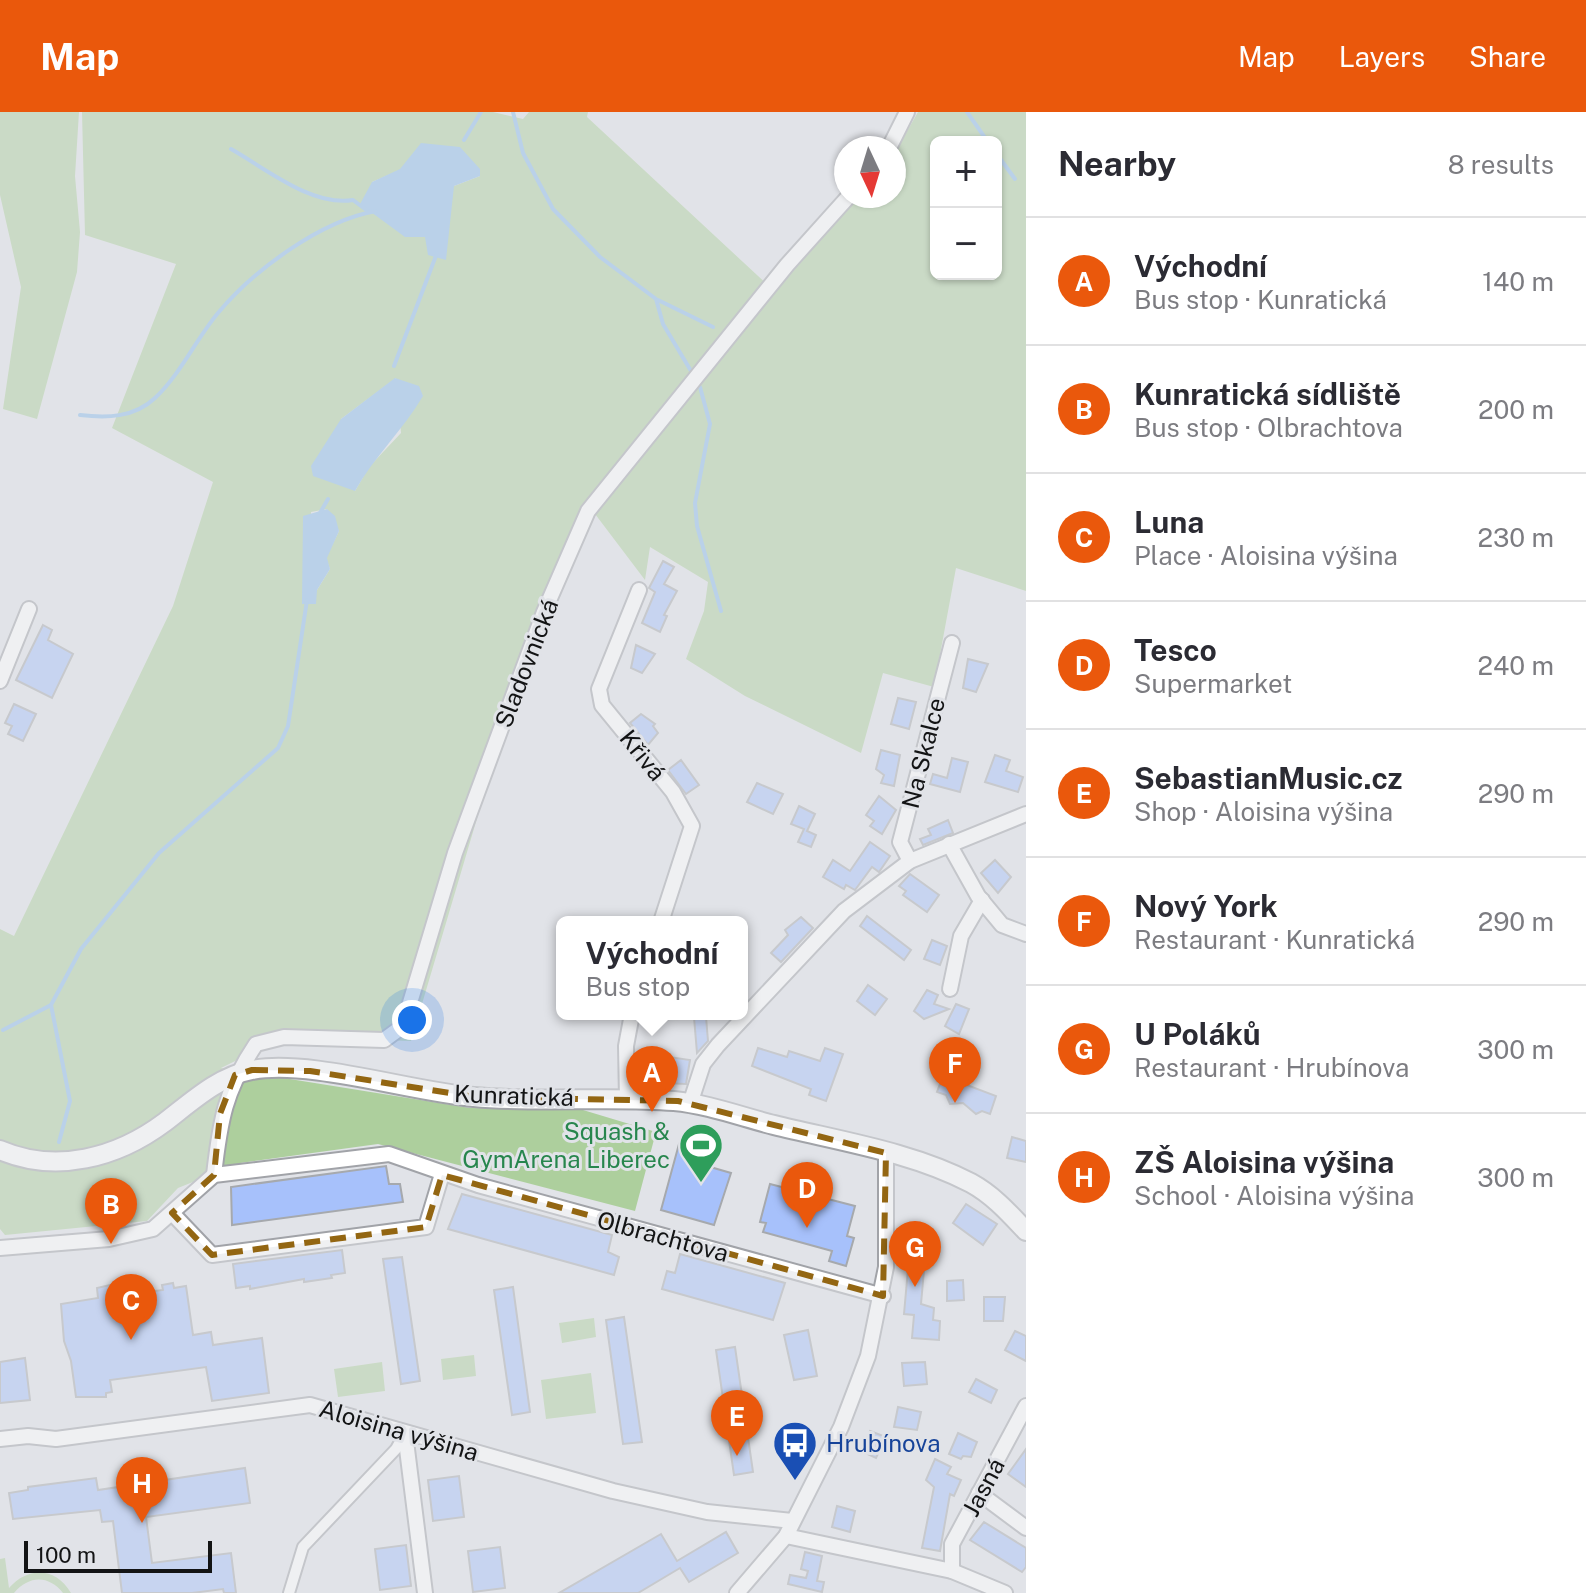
<!DOCTYPE html>
<meta charset="utf-8">
<style>
:root{--surface:#fff;--page:#f7f7f7;--text:#2b2b33;--muted:#7c7c81;--line:#e1e1e2;--accent:#ea580c}
body{margin:0;font-family:"Public Sans",sans-serif;background:var(--page);color:var(--text)}
.controls{position:absolute;right:24px;top:24px;display:grid;overflow:hidden;border-radius:12px;box-shadow:0 2px 6px #0004}
.controls button{width:72px;height:72px;display:grid;place-items:center;padding:0;border:0;border-bottom:2px solid var(--line);background:var(--surface);color:var(--text);font:40px sans-serif}
.compass{position:absolute;left:834px;top:24px;width:72px;height:72px;border-radius:50%;background:var(--surface);box-shadow:0 2px 6px #0004;rotate:176deg}
.scale{position:absolute;left:24px;bottom:20px;width:188px;box-sizing:border-box;padding-left:8px;border:4px solid #131415;border-top:0;font-size:22px;line-height:28px;white-space:nowrap;color:#131415;-webkit-text-stroke:6px #e1e3e8;paint-order:stroke}
.you{position:absolute;left:412px;top:908px;width:28px;height:28px;margin:-20px;border:6px solid #fff;border-radius:50%;background:#1a73e8;box-shadow:0 0 0 12px #1a73e833}
.badge{display:grid;place-items:center;width:52px;height:52px;border-radius:50%;background:var(--accent);color:#fff;font-size:26px;font-weight:700}
.pin{position:absolute;translate:-50% -66px;filter:drop-shadow(0 2px 4px #0008)}
.pin::after{content:'';position:absolute;top:42px;width:28px;height:24px;background:inherit;clip-path:polygon(0 0,100% 0,50% 100%)}
.popup{position:absolute;left:556px;top:804px;width:192px;height:104px;box-sizing:border-box;display:grid;place-content:center;border-radius:12px;background:var(--surface);filter:drop-shadow(0 2px 6px #0005);font-size:26px;white-space:nowrap;color:var(--muted)}
.popup b{font-size:30px;color:var(--text)}
.popup::after{content:'';position:absolute;left:50%;top:100%;margin-left:-16px;border:16px solid transparent;border-top-color:var(--surface)}
.list{margin:0;padding:0;list-style:none}
h2{display:flex;justify-content:space-between;align-items:center;height:104px;margin:0;padding:0 32px;font-size:34px}
h2 small{font-size:26px;font-weight:400;color:var(--muted)}
.list li{display:grid;grid-template-columns:52px 1fr auto;gap:24px;align-items:center;box-sizing:border-box;height:128px;padding:0 32px;border-top:2px solid var(--line)}
.list b{display:block;font-size:30px;white-space:nowrap}
.list p{margin:0;font-size:26px;white-space:nowrap;color:var(--muted)}
.list em{font-size:26px;font-style:normal;color:var(--muted)}
.map{position:relative;flex:none;width:1026px;height:1481px;overflow:hidden}
header{display:flex;align-items:center;gap:48px;box-sizing:border-box;height:112px;padding:0 40px;background:var(--accent);color:#fff}
header strong{font-size:38px}
nav{display:flex;gap:44px;margin-inline-start:auto;font-size:28px}
main{display:flex}
aside{flex:1;background:var(--surface)}
.map>svg:first-child{display:block}
.green{fill:#adcf9d;fill-rule:evenodd}
.water{fill:#89bbeb}
.lines{fill:none;stroke-linecap:round;stroke-linejoin:round}
.stream{stroke:#89bbeb;stroke-width:4}
.building{fill:#a7c1fb;stroke:#a6a9ad;stroke-width:2}
.pedestrian-casing{stroke:#a1a3a8;stroke-width:14}
.minor-casing{stroke:#a1a3a8;stroke-width:18}
.tertiary-casing{stroke:#a1a3a8;stroke-width:22}
.pedestrian{stroke:#fff;stroke-width:10}
.minor{stroke:#fff;stroke-width:14}
.tertiary{stroke:#fff;stroke-width:18}
.marked{fill:none;stroke:#936612;stroke-width:6;stroke-dasharray:16 10;stroke-linejoin:round}
.labels{text-anchor:middle;dominant-baseline:central;stroke-width:6;stroke-linejoin:round;paint-order:stroke}
.street-label{font-size:24px;fill:#131415;stroke:#e1e3e8}
.leisure-label{font-size:24px;fill:#27864d;stroke:#e1e3e8;text-anchor:end}
.transit-label{font-size:24px;fill:#164399;stroke:#e1e3e8;text-anchor:start}
</style>
<header>
<strong>Map</strong>
<nav><a>Map</a><a>Layers</a><a>Share</a></nav>
</header>
<main>
<div class="map">
<svg width="1026" height="1481" viewBox="0 0 1026 1481">
<rect width="100%" height="100%" fill="#e1e3e8"/>
<g class="green">
<polygon points="0,0 79,0 75,64 80,120 77,160 37,307 3,297 21,175 0,83"/>
<path d="M82,0H493L523,7L529,0H588L587,5L772,177L856,84H894V42L918,0H1026V479L956,456L934,575L883,561L861,641L745,584L686,547L704,499L708,470L650,435L645,468L589,394L532,521L411,929L284,925L221,956L470,996L583,998L656,1020L635,1099L378,1032L240,1051L178,1076L147,1109L5,1123L0,1117V817L14,824L173,494L213,370L112,316L176,152L85,123ZM936,30H996V162H936ZM400,58L480,64L454,74L372,70ZM396,266L401,321L369,355L355,379L341,307ZM327,397L339,419L326,446L330,457L317,478L311,400Z"/>
<polygon points="594,1206 596,1225 562,1231 559,1211"/>
<polygon points="474,1243 476,1264 443,1268 441,1247"/>
<polygon points="382,1250 385,1279 338,1285 334,1257"/>
<polygon points="591,1261 596,1301 546,1307 541,1268"/>
<path d="M5,1446L9,1476C28,1454 56,1455 71,1481H63C49,1463 29,1463 14,1481H0V1447Z"/>
</g>
<g class="water">
<polygon points="421,31 460,35 480,57 480,64 454,74 446,148 428,143 425,125 405,125 360,92 372,70 400,57"/>
<path d="M395,266L419,274L423,284C403,318 374,345 355,379L313,364L311,354L341,307Z"/>
<polygon points="327,397 335,404 339,419 327,446 330,457 317,478 316,492 302,492 303,404"/>
</g>
<g class="lines">
<g class="stream">
<polyline points="513,0 523,41 553,97 600,145 656,187 663,212 691,259"/>
<polyline points="967,0 988,30"/>
<polyline points="464,28 481,0"/>
<path d="M231,37C265,56 312,95 353,88L369,100"/>
<polyline points="996,41 1015,67"/>
<polyline points="658,188 713,215"/>
<polyline points="394,254 437,141"/>
<polyline points="700,275 710,312 695,391 697,414 721,499"/>
<path d="M80,303C106,306 134,306 155,286C180,263 196,227 218,201C254,158 320,109 376,99"/>
<polyline points="320,401 328,387"/>
<polyline points="3,918 51,893"/>
<polyline points="59,1030 70,989 51,893 81,837 159,741 278,636 288,614 307,488"/>
</g>
</g>
<g class="building">
<polygon points="663,449 674,455 664,472 677,479 664,503 667,504 660,520 642,511 655,480 649,476"/>
<polygon points="43,513 52,518 48,528 73,542 52,586 16,568"/>
<polygon points="636,533 655,542 642,561 631,556"/>
<polygon points="968,547 988,552 976,580 963,576"/>
<polygon points="898,586 916,590 909,617 891,612"/>
<polygon points="14,592 36,602 23,629 8,622 12,614 5,611"/>
<polygon points="641,602 655,612 653,614 658,621 648,633 630,611"/>
<polygon points="881,638 900,643 894,674 881,671 884,663 876,657"/>
<polygon points="995,643 1010,648 1006,659 1023,665 1018,680 985,670"/>
<polygon points="952,646 968,650 960,680 930,672 933,662 947,666"/>
<polygon points="681,648 699,673 686,682 668,658"/>
<polygon points="757,671 783,682 773,702 747,690"/>
<polygon points="879,684 896,698 882,722 870,714 874,709 866,703"/>
<polygon points="799,694 815,702 807,719 816,723 811,735 798,730 804,717 791,712"/>
<polygon points="948,708 953,721 923,733 920,727 931,723 928,717"/>
<polygon points="870,730 890,744 879,760 872,755 855,778 846,773 844,777 823,765 833,748 850,759"/>
<polygon points="995,748 1011,765 998,781 981,761"/>
<polygon points="910,762 939,783 927,800 903,783 906,779 899,774"/>
<polygon points="867,804 911,838 904,848 860,814"/>
<polygon points="801,805 813,816 781,850 771,841 788,823 785,818"/>
<polygon points="932,828 947,834 940,853 924,847"/>
<polygon points="868,873 887,887 875,903 857,889"/>
<polygon points="927,878 938,883 934,892 949,897 924,907 914,899"/>
<polygon points="956,892 969,897 959,922 945,914"/>
<polygon points="698,903 706,905 708,929 697,941 694,905"/>
<polygon points="758,936 787,945 789,939 820,949 825,936 843,942 826,989 809,983 811,977 752,954"/>
<polygon points="642,941 690,948 686,972 641,970"/>
<polygon points="943,964 996,984 990,1002 982,999 976,1002 963,991 950,992 946,983 937,980"/>
<polygon points="1012,1025 1026,1029 1026,1050 1007,1046"/>
<polygon points="679,1032 704,1038 700,1052 731,1061 714,1113 661,1098"/>
<polygon points="386,1054 389,1072 400,1072 403,1090 232,1113 231,1075"/>
<polygon points="770,1072 855,1094 847,1124 854,1126 846,1154 829,1149 832,1139 763,1120 766,1111 760,1110"/>
<polygon points="462,1082 612,1123 608,1140 619,1145 614,1163 448,1117"/>
<polygon points="966,1092 997,1112 983,1133 953,1111"/>
<polygon points="342,1138 345,1161 331,1163 332,1166 304,1170 304,1167 250,1177 250,1174 236,1176 233,1152"/>
<polygon points="680,1142 785,1171 773,1208 662,1177 667,1159 675,1161"/>
<polygon points="402,1145 420,1269 401,1272 383,1147"/>
<polygon points="908,1157 924,1158 921,1192 934,1196 933,1208 940,1209 939,1228 912,1226 914,1203 904,1202"/>
<polygon points="963,1168 964,1188 947,1189 947,1169"/>
<polygon points="123,1170 124,1183 163,1178 162,1173 173,1171 174,1176 186,1174 193,1223 211,1220 213,1233 262,1226 269,1281 212,1289 206,1255 110,1268 112,1280 106,1281 106,1285 76,1285 71,1249 64,1229 61,1192 98,1186 97,1176"/>
<polygon points="513,1175 530,1300 512,1303 494,1178"/>
<polygon points="984,1185 1005,1185 1003,1209 984,1209"/>
<polygon points="624,1205 642,1330 623,1332 606,1208"/>
<polygon points="808,1218 817,1264 794,1268 784,1223"/>
<polygon points="1015,1219 1026,1224 1026,1249 1005,1238"/>
<polygon points="735,1235 753,1360 734,1363 716,1238"/>
<polygon points="25,1246 30,1288 0,1291 0,1250"/>
<polygon points="925,1250 927,1272 904,1274 902,1251"/>
<polygon points="976,1267 997,1278 991,1291 969,1280"/>
<polygon points="898,1295 921,1300 917,1318 894,1315"/>
<polygon points="870,1319 886,1325 876,1346 861,1339"/>
<polygon points="958,1321 977,1330 971,1345 963,1344 961,1347 949,1342"/>
<polygon points="1026,1337 1026,1375 1008,1362"/>
<polygon points="935,1347 951,1355 947,1362 961,1368 954,1384 950,1382 940,1439 922,1436 934,1375 926,1368"/>
<polygon points="245,1356 250,1391 146,1405 152,1451 231,1441 236,1481 224,1481 223,1477 192,1481 122,1481 113,1409 102,1410 100,1398 13,1407 9,1381 28,1378 28,1375 96,1366 98,1378"/>
<polygon points="459,1364 464,1405 433,1409 428,1368"/>
<polygon points="837,1394 855,1399 850,1420 832,1415"/>
<polygon points="984,1410 1026,1436 1026,1455 1022,1460 970,1428"/>
<polygon points="726,1420 738,1441 689,1470 680,1456 638,1481 559,1481 661,1422 677,1449"/>
<polygon points="406,1433 411,1474 380,1478 375,1437"/>
<polygon points="500,1435 505,1476 473,1480 468,1439"/>
<polygon points="805,1440 822,1444 817,1469 824,1470 822,1480 788,1472 790,1463 806,1466 808,1459 801,1457"/>
</g>
<g class="lines">
<g class="pedestrian-casing">
<polyline id="pedestrian" points="289,1481 303,1435 396,1337 405,1321"/>
</g>
<g class="minor-casing">
<g id="minor">
<polyline points="889,36 907,0"/>
<polyline points="639,478 599,577 602,593 673,680 692,714 661,810"/>
<polyline points="0,569 29,497"/>
<polyline points="949,732 978,784 1002,813 1026,822"/>
<polyline points="910,749 900,730 952,531"/>
<polyline points="950,877 961,824 982,788"/>
<polyline points="627,987 626,934 632,902"/>
<polyline points="690,992 703,952 718,933 844,799 910,749 1026,702"/>
<path d="M214,1063C220,1009 225,978 256,932L284,925L384,928L403,914L455,741L544,500L588,399L787,153L849,84"/>
<polyline points="172,1101 212,1143 426,1115 442,1062"/>
<polyline points="0,1136 109,1127 153,1117 214,1063 389,1042 478,1073 883,1184"/>
<polyline points="405,1321 425,1481"/>
<polyline points="0,1327 28,1324 56,1327 310,1293 613,1379 707,1400 792,1409"/>
<polyline points="979,1381 1026,1416"/>
<polyline points="786,1424 952,1459 1005,1481"/>
<polyline points="952,1459 952,1432 1026,1294"/>
<polyline points="737,1481 786,1424 841,1315 868,1244 886,1155 886,1041"/>
</g>
</g>
<g class="tertiary-casing">
<path id="tertiary" d="M0,1038C56,1062 117,1046 165,1010C191,990 219,964 252,958C309,947 412,980 474,985C540,991 608,984 674,989C707,992 742,1005 774,1013C839,1029 912,1040 971,1071C993,1083 1009,1101 1026,1119"/>
</g>
<use href="#pedestrian" class="pedestrian"/>
<use href="#minor" class="minor"/>
<use href="#tertiary" class="tertiary"/>
</g>
<path d="M0 0H1026V1481H0ZM252,958L310,959L475,985L678,989L886,1041L883,1184L442,1063L426,1115L212,1143L172,1101L214,1063L220,1002L235,963Z" fill="#e1e3e8" fill-opacity=".55" fill-rule="evenodd"/>
<path class="marked" d="M252,958L310,959L475,985L678,989L886,1041L883,1184L442,1063L426,1115L212,1143L172,1101L214,1063L220,1002L235,963Z"/>
<defs>
<g id="stadium-pin" transform="scale(2.3)"><path d="M0 17L-7.5 6A9.5 9.5 0 1 1 7.5 6Z" fill="#2e9e5b" stroke="#e1e3e8"/><path d="M0-5a6.5 5 0 1 0 0 10a6.5 5 0 1 0 0-10ZM-3.5-1.8h7v3.6h-7Z" fill="#fff"/></g>
<g id="bus-pin" transform="scale(2.3)"><path d="M0 17L-7.5 6A9.5 9.5 0 1 1 7.5 6Z" fill="#1a4fb4" stroke="#e1e3e8"/><path d="M-5-6H5V4H4V6H2V4H-2V6H-4V4H-5ZM-3.5-4V0h7V-4ZM-3.5 1.2v1.5H-2V1.2ZM2 1.2v1.5H3.5V1.2Z" fill="#fff"/></g>
</defs>
<g fill-rule="evenodd">
<use href="#stadium-pin" x="701" y="1033"/>
<use href="#bus-pin" x="795" y="1331"/>
</g>
<g class="labels">
<g class="street-label">
<text transform="translate(526 551) rotate(-69)">Sladovnická</text>
<text transform="translate(923 641) rotate(-76)">Na Skalce</text>
<text transform="translate(643 643) rotate(51)">Křivá</text>
<text transform="translate(514 983) rotate(2)">Kunratická</text>
<text transform="translate(663 1124) rotate(15)">Olbrachtova</text>
<text transform="translate(399 1318) rotate(16)">Aloisina výšina</text>
<text transform="translate(983 1375) rotate(-62)">Jasná</text>
</g>
<g class="leisure-label">
<text x="670" y="1019">Squash &amp;<tspan x="670" dy="28">GymArena Liberec</tspan></text>
</g>
<g class="transit-label">
<text x="826" y="1331">Hrubínova</text>
</g>
</g>
</svg>
<div class="controls">
<button>+</button>
<button>−</button>
</div>
<svg class="compass" viewBox="-18 -18 36 36"><path d="M0-13l5 13h-10z" fill="#e53935"/><path d="M0 13l5-13h-10z" fill="#7c7c81"/></svg>
<div class="scale">100 m</div>
<div class="you"></div>
<div class="pin badge" style="left:652px;top:1000px">A</div>
<div class="popup"><b>Východní</b>Bus stop</div>
<div class="pin badge" style="left:111px;top:1132px">B</div>
<div class="pin badge" style="left:131px;top:1228px">C</div>
<div class="pin badge" style="left:807px;top:1116px">D</div>
<div class="pin badge" style="left:737px;top:1344px">E</div>
<div class="pin badge" style="left:955px;top:991px">F</div>
<div class="pin badge" style="left:915px;top:1175px">G</div>
<div class="pin badge" style="left:142px;top:1411px">H</div>
</div>
<aside>
<h2>Nearby<small>8 results</small></h2>
<ul class="list">
<li><span class="badge">A</span><div><b>Východní</b><p>Bus stop · Kunratická</p></div><em>140 m</em></li>
<li><span class="badge">B</span><div><b>Kunratická sídliště</b><p>Bus stop · Olbrachtova</p></div><em>200 m</em></li>
<li><span class="badge">C</span><div><b>Luna</b><p>Place · Aloisina výšina</p></div><em>230 m</em></li>
<li><span class="badge">D</span><div><b>Tesco</b><p>Supermarket</p></div><em>240 m</em></li>
<li><span class="badge">E</span><div><b>SebastianMusic.cz</b><p>Shop · Aloisina výšina</p></div><em>290 m</em></li>
<li><span class="badge">F</span><div><b>Nový York</b><p>Restaurant · Kunratická</p></div><em>290 m</em></li>
<li><span class="badge">G</span><div><b>U Poláků</b><p>Restaurant · Hrubínova</p></div><em>300 m</em></li>
<li><span class="badge">H</span><div><b>ZŠ Aloisina výšina</b><p>School · Aloisina výšina</p></div><em>300 m</em></li>
</ul>
</aside>
</main>
